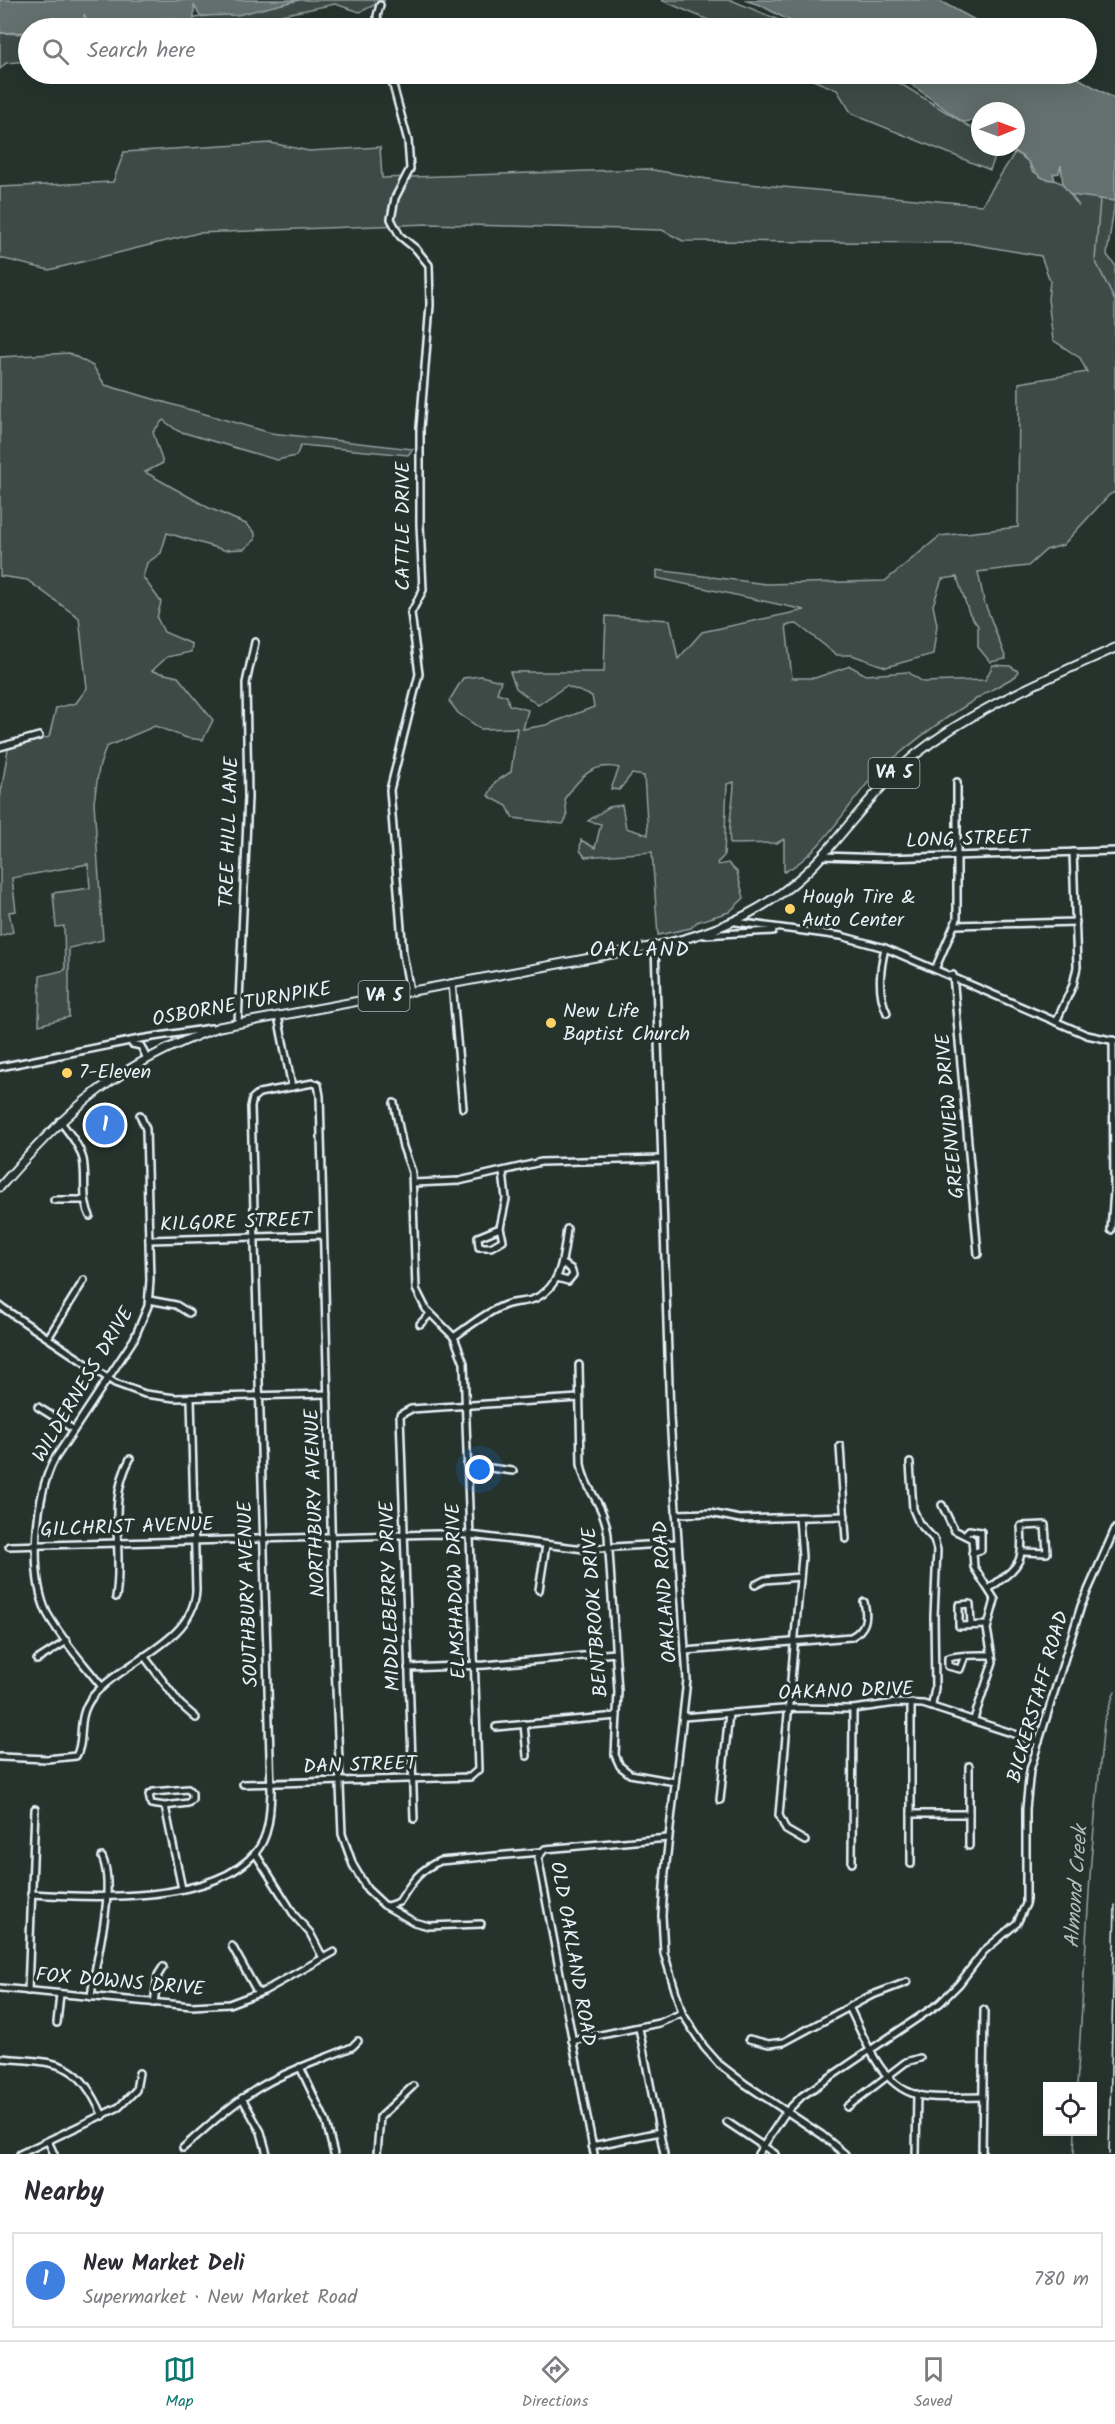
<!DOCTYPE html>
<meta charset="utf-8">
<style>
:root{--surface:#fff;--page:#f2f2f3;--text:#2b2b33;--muted:#7c7c81;--line:#e1e1e2;--accent:#0f766e}
body{margin:0;font-family:Kalam,sans-serif;background:var(--page);color:var(--text)}
.controls{position:absolute;right:18px;bottom:18px;display:grid;overflow:hidden;border-radius:0px;box-shadow:0 6px 24px #0002}
.controls button{width:54px;height:54px;display:grid;place-items:center;padding:0;border:0;border-bottom:2px solid var(--line);background:var(--surface);color:var(--text);font:30px sans-serif}
.compass{position:absolute;left:971px;top:102px;width:54px;height:54px;border-radius:50%;background:var(--surface);box-shadow:0 6px 24px #0002;rotate:89deg}
.you{position:absolute;left:480px;top:1470px;width:21px;height:21px;margin:-15px;border:4px solid #fff;border-radius:50%;background:#1a73e8;box-shadow:0 0 0 9px #1a73e833}
.badge{display:grid;place-items:center;width:39px;height:39px;border-radius:50%;background:var(--accent);color:#fff;font-size:20px;font-weight:700}
.pin{position:absolute;translate:-50% -50%;border:3px solid #fff;box-shadow:0 2px 6px #0006}
.list{margin:0;padding:0;list-style:none}
h2{display:flex;justify-content:space-between;align-items:center;height:78px;margin:0;padding:0 24px;font-size:26px}
h2 small{font-size:20px;font-weight:400;color:var(--muted)}
.list li{display:grid;grid-template-columns:39px 1fr auto;gap:18px;align-items:center;box-sizing:border-box;height:96px;margin:0 12px 12px;padding:0 12px;border:2px solid var(--line);border-radius:0px}
.list b{display:block;font-size:22px;white-space:nowrap}
.list p{margin:0;font-size:20px;white-space:nowrap;color:var(--muted)}
.list em{font-size:20px;font-style:normal;color:var(--muted)}
.icon{flex:none;width:33px;height:33px;fill:none;stroke:currentColor;stroke-width:2;stroke-linecap:round;stroke-linejoin:round}
.map{position:relative;flex:none;width:1115px;height:2154px;overflow:hidden}
.search{position:absolute;background:var(--surface);box-shadow:0 6px 24px #0002;left:18px;right:18px;top:18px;height:66px;display:flex;align-items:center;gap:15px;box-sizing:border-box;padding:0 21px;border-radius:33px;color:var(--muted);font-size:22px}
.sheet{height:186px;background:var(--surface)}
nav{display:flex;justify-content:space-around;align-items:center;box-sizing:border-box;height:84px;border-top:2px solid var(--line);background:var(--surface);font-size:16px;color:var(--muted)}
nav a{display:grid;justify-items:center;gap:3px}
nav .on{color:var(--accent)}
.map>svg:first-child{display:block}
.green{fill:#3e4b47;stroke:#939ea0;stroke-width:1.5}
.water{fill:#636f6d;stroke:#98a3a5;stroke-width:1.5}
.lines{fill:none;stroke-linecap:round;stroke-linejoin:round}
.stream{stroke:#98a3a5;stroke-width:1.5}
.minor-casing{stroke:#e8f1f8;stroke-width:10}
.major-casing{stroke:#e8f1f8;stroke-width:11}
.minor{stroke:#26332d;stroke-width:5}
.major{stroke:#26332d;stroke-width:7}
.rail{stroke:#e8f1f8;stroke-width:1.5}
.poi-dot{fill:#ffd166;stroke:#26332d;stroke-width:2}
.labels{text-anchor:middle;dominant-baseline:central;stroke-width:6;stroke-linejoin:round;paint-order:stroke}
.shield{fill:#26332d;stroke:#aeb8bb;stroke-width:1.5}
.shield-label{font-size:18px;font-weight:bold;fill:#e8f1f8}
.street-label{font-size:20px;fill:#e8f1f8;stroke:#26332d}
.poi-label{font-size:20px;fill:#e8f1f8;stroke:#26332d;text-anchor:start}
.neighbourhood-label{font-size:21px;letter-spacing:1.5px;fill:#e8f1f8;stroke:#26332d}
.water-label{font-size:21px;font-style:italic;fill:#b3bdc0;stroke:#26332d}
</style>
<div class="map">
<svg width="1115" height="2154" viewBox="0 0 1115 2154">
<rect width="100%" height="100%" fill="#26332d"/>
<filter id="ink" filterUnits="userSpaceOnUse"><feTurbulence type="fractalNoise" baseFrequency=".0167" numOctaves="2"/><feDisplacementMap in="SourceGraphic" scale="12" xChannelSelector="R" yChannelSelector="G"/><feConvolveMatrix kernelMatrix="1 2 1 2 8 2 1 2 1" color-interpolation-filters="sRGB"/></filter>
<g filter="url(#ink)">
<g class="green">
<polygon points="296,0 385,0 360,12 335,4 281,15 267,25 252,28 85,28 178,21"/>
<polygon points="661,0 731,0 798,28 727,28"/>
<polygon points="0,33 28,34 28,61 6,63 0,69"/>
<polygon points="786,74 885,74 980,133 980,147 999,147 990,170 852,114 837,90 808,78"/>
<path d="M271,143L309,151L380,147L382,178L647,169L726,182L982,205L1015,152L1029,162L1032,171L1100,199L1115,201L1107,255L1115,265V492L1109,495L1063,545L1046,550L1028,566L978,572L984,601L1006,659L990,662L978,647V626L969,613L957,577L942,579L933,605L937,625L933,654L886,667L852,655H837L797,624L786,625L792,678H815L850,666L866,675L908,672L923,682L985,680L993,665L1010,666L1018,671L1016,676C974,699 935,723 898,755C889,762 878,770 871,779C846,808 819,855 784,872V839L777,843L730,844C727,823 734,804 734,782L727,784L724,856L717,863L718,865L728,863L737,872L744,898L729,912L697,922L691,928L658,935L652,852L585,857L580,850L581,840L595,848L601,824L588,821L609,807L622,805L626,828L648,835L644,776L632,774L619,790L611,789L619,768C592,761 579,779 565,798L567,817L563,824L513,818L507,806L488,796L495,782L511,772L517,728L481,729L458,713L449,701L463,678L481,676L501,681L497,693L507,696L509,705L528,710L523,729L546,725L594,707L592,696L566,686L538,705L516,688L510,672H604L606,616L670,620L678,659L702,632L805,610L657,578V570L766,584L885,581L940,536L1018,527L1019,383L1087,372L1080,358L1053,340L1048,299L1050,281L1041,256L966,243L683,241L662,230L428,224L198,233L49,270L0,258V187L113,182L124,152Z"/>
<polygon points="69,353 93,366 105,385 271,433 413,449 408,455 301,445 296,456 277,460 178,431 163,420 153,432 163,463 145,472 209,508 246,524 255,533 255,540 244,549 224,550 167,533 161,553 147,563 143,577 161,602 157,618 164,632 192,644 191,652 167,657 152,671 178,677 213,720 203,740 187,738 155,726 106,747 99,768 94,802 103,940 69,948 69,1017 39,1025 40,976 65,970 64,926 56,927 53,893 90,888 88,864 12,878 16,911 9,912 13,932 0,936 0,799 8,749 49,737 56,708 76,703 87,688 79,618 27,580 0,576 0,357"/>
</g>
<g class="water">
<path d="M0,0H299L237,15L200,16L194,5V21L186,24C166,10 143,25 119,27C109,27 100,24 90,25L84,14V28H28V32L0,33Z"/>
<polygon points="744,0 938,0 990,28 803,28 760,5"/>
<path d="M897,74H1071L1115,99V201L1071,195L1079,206L1063,185L1061,165L1059,173L1053,174L1055,180C1040,180 1036,174 1029,163C1025,156 1013,151 1005,147H1016V111H980V120L963,122Z"/>
</g>
<g class="lines">
<g class="stream">
<polyline points="1100,199 1095,260 1115,301"/>
<polyline points="1077,2086 1091,1861 1104,1721 1115,1691"/>
<polyline points="1074,2154 1075,2132"/>
</g>
<g class="minor-casing">
<g id="minor">
<polyline points="380,28 377,16 380,5"/>
<polyline points="390,74 408,141 410,169 395,198 391,219 400,236 416,249 429,265 430,305 420,428 420,524 423,590 411,613 419,674 390,790 403,954 410,991"/>
<polyline points="0,747 39,736"/>
<polyline points="822,856 886,858 1115,851"/>
<polyline points="736,922 841,936 885,948 1087,1035 1115,1041"/>
<polyline points="955,925 1076,922"/>
<polyline points="704,935 773,931"/>
<polyline points="655,946 670,1417 687,1680 665,1872 662,1915 664,1953 682,2013 704,2047 719,2064 745,2084 822,2135 845,2154"/>
<path d="M885,948C880,969 877,992 887,1013"/>
<polyline points="936,967 957,919 957,782"/>
<polyline points="953,975 978,1254"/>
<polyline points="452,983 463,1108"/>
<polyline points="278,1016 292,1087"/>
<polyline points="1056,1022 1073,985 1077,967 1073,852"/>
<polyline points="238,1024 248,797 246,683 255,642"/>
<polyline points="132,1044 141,1046 146,1057"/>
<polyline points="0,1067 140,1039 211,1028"/>
<path d="M60,1121C69,1133 79,1144 83,1159C87,1178 81,1198 90,1216"/>
<polyline points="413,1183 459,1181 541,1162 661,1159"/>
<polyline points="54,1200 85,1200"/>
<polyline points="500,1228 478,1237 479,1247 491,1247 503,1240 500,1228 506,1199 503,1172"/>
<polyline points="1111,1230 1114,1191 1113,1040"/>
<polyline points="149,1240 323,1235"/>
<polyline points="557,1278 568,1281 573,1275 571,1269 562,1263"/>
<polyline points="149,1300 176,1305 189,1313"/>
<polyline points="0,1306 115,1383 145,1394 175,1398 328,1394"/>
<polyline points="420,1324 430,1314"/>
<path d="M454,1337C469,1326 487,1312 505,1305C515,1301 527,1303 536,1298C563,1285 563,1255 567,1229"/>
<polyline points="48,1338 84,1280"/>
<path d="M579,1365L581,1464C585,1491 604,1502 608,1535L618,1692L615,1755L620,1766L630,1774L675,1782"/>
<polyline points="38,1407 73,1429"/>
<polyline points="840,1446 846,1539"/>
<polyline points="910,1463 913,1509 919,1523 934,1539 937,1550 934,1616 935,1688 932,1705"/>
<polyline points="467,1465 513,1471"/>
<polyline points="942,1505 954,1530 972,1539 974,1567 995,1600 987,1629 993,1662 974,1719"/>
<polyline points="676,1514 710,1513 740,1519 845,1516"/>
<polyline points="799,1517 802,1557 779,1815 786,1830 805,1841"/>
<polyline points="965,1534 969,1530 981,1532 981,1550 972,1553"/>
<polyline points="9,1546 437,1534 470,1535 584,1549 677,1543"/>
<polyline points="755,1585 765,1580 800,1577"/>
<path d="M989,1589C1019,1565 1024,1566 1021,1526L1045,1525L1047,1553L1024,1552"/>
<polyline points="539,1590 546,1545"/>
<path d="M116,1597C124,1551 106,1503 130,1459"/>
<polyline points="971,1626 970,1604 959,1605 959,1626 988,1625"/>
<path d="M685,1651L851,1637C866,1629 868,1618 864,1602"/>
<polyline points="144,1656 180,1704 196,1718"/>
<path d="M965,1656L960,1669L948,1666V1658C962,1654 978,1655 992,1655"/>
<polyline points="37,1660 67,1641"/>
<polyline points="408,1668 485,1665 615,1653"/>
<path d="M102,1687C84,1664 61,1639 47,1613C29,1575 35,1496 54,1460L134,1339L148,1306L150,1280L146,1129L140,1115"/>
<polyline points="911,1703 911,1864"/>
<polyline points="683,1717 796,1708 853,1709 896,1703 923,1704 1039,1742"/>
<polyline points="524,1724 527,1756"/>
<polyline points="496,1727 617,1716"/>
<path d="M0,1757L47,1759L76,1756C86,1740 75,1718 93,1696C122,1661 193,1643 196,1591L191,1398"/>
<polyline points="969,1766 969,1846"/>
<polyline points="243,1784 470,1777 478,1770 464,1363 454,1337 426,1309 416,1289 412,1172 403,1147 394,1103"/>
<polyline points="720,1800 729,1713"/>
<polyline points="165,1806 151,1804 149,1795 153,1792 188,1789 192,1793 192,1799 188,1803 165,1806 182,1889"/>
<polyline points="911,1814 969,1814"/>
<polyline points="414,1819 400,1415 411,1409 579,1398"/>
<polyline points="255,1853 295,1916 310,1933 323,1958"/>
<polyline points="852,1863 853,1709"/>
<path d="M31,1894C91,1898 214,1904 256,1852C270,1835 270,1812 271,1791L251,1107L253,1098L259,1093L313,1083L318,1085L320,1096L334,1639L342,1834L353,1865L367,1889L384,1905L414,1922L429,1926L481,1924"/>
<path d="M387,1906L399,1902C411,1884 418,1870 440,1861L540,1852"/>
<polyline points="232,1946 258,1993"/>
<polyline points="0,1988 192,2006 229,2004 264,1991 334,1952"/>
<polyline points="28,1991 35,1809"/>
<path d="M91,1997C95,1960 117,1889 102,1857"/>
<polyline points="154,2003 158,1975 163,1967"/>
<path d="M849,2007C866,2040 881,2090 923,2096C942,2099 963,2097 983,2097"/>
<polyline points="57,2023 60,1994"/>
<polyline points="639,2028 664,2154"/>
<polyline points="749,2039 769,2044 784,2042 870,1996 907,1982"/>
<polyline points="572,2041 659,2023 682,2013"/>
<path d="M0,2058C58,2063 77,2058 103,2116"/>
<polyline points="300,2067 326,2122 334,2154"/>
<polyline points="242,2098 261,2132 267,2154"/>
<polyline points="847,2107 906,2062 920,2058"/>
<polyline points="727,2122 775,2154"/>
<polyline points="48,2141 54,2154"/>
<polyline points="592,2146 660,2132"/>
<path d="M183,2148C210,2124 236,2100 267,2083C294,2068 324,2059 352,2047L358,2041"/>
<polyline points="20,2154 119,2107 136,2090 139,2073"/>
<polyline points="377,2154 380,2117 413,2086"/>
<polyline points="594,2154 538,1857 545,1849 668,1838"/>
<polyline points="758,2154 786,2112 802,2096 940,2003 959,1984 984,1951 1017,1923 1026,1904 1026,1809 1030,1770 1081,1606 1115,1529"/>
<polyline points="916,2154 917,2094"/>
<polyline points="982,2154 984,2010"/>
</g>
</g>
<g class="major-casing">
<path id="major" d="M0,1187C71,1106 116,1065 219,1027L655,946C721,932 777,907 823,855C853,821 880,784 915,755C974,708 1047,679 1115,648"/>
</g>
<use href="#minor" class="minor"/>
<use href="#major" class="major"/>
<polyline class="rail" points="1109,2154 1115,1905"/>
</g>
</g>
<g class="poi-dot">
<circle cx="790" cy="909" r="6"/>
<circle cx="551" cy="1023" r="6"/>
<circle cx="67" cy="1073" r="6"/>
</g>
<g class="labels">
<g class="shield">
<rect x="868.5" y="758" width="51" height="30" rx="4.5"/>
<rect x="358.5" y="981" width="51" height="30" rx="4.5"/>
</g>
<g class="shield-label">
<text x="894" y="773">VA 5</text>
<text x="384" y="996">VA 5</text>
</g>
<g class="street-label">
<text transform="translate(404 526) rotate(-90)">CATTLE DRIVE</text>
<text transform="translate(230 832) rotate(-88)">TREE HILL LANE</text>
<text transform="translate(968 840) rotate(-2)">LONG STREET</text>
<text transform="translate(242 1005) rotate(-10)">OSBORNE TURNPIKE</text>
<text transform="translate(951 1116) rotate(-95)">GREENVIEW DRIVE</text>
<text transform="translate(236 1223) rotate(-2)">KILGORE STREET</text>
<text transform="translate(84 1385) rotate(-59)">WILDERNESS DRIVE</text>
<text transform="translate(316 1503) rotate(-92)">NORTHBURY AVENUE</text>
<text transform="translate(127 1528) rotate(-2)">GILCHRIST AVENUE</text>
<text transform="translate(457 1591) rotate(-92)">ELMSHADOW DRIVE</text>
<text transform="translate(666 1592) rotate(-94)">OAKLAND ROAD</text>
<text transform="translate(249 1594) rotate(-92)">SOUTHBURY AVENUE</text>
<text transform="translate(391 1596) rotate(-92)">MIDDLEBERRY DRIVE</text>
<text transform="translate(596 1612) rotate(-94)">BENTBROOK DRIVE</text>
<text transform="translate(846 1692) rotate(-2)">OAKANO DRIVE</text>
<text transform="translate(1039 1697) rotate(-74)">BICKERSTAFF ROAD</text>
<text transform="translate(360 1766) rotate(-2)">DAN STREET</text>
<text transform="translate(572 1954) rotate(80)">OLD OAKLAND ROAD</text>
<text transform="translate(120 1983) rotate(5)">FOX DOWNS DRIVE</text>
</g>
<g class="poi-label">
<text x="802" y="898">Hough Tire &amp;<tspan x="802" dy="23">Auto Center</tspan></text>
<text x="563" y="1012">New Life<tspan x="563" dy="23">Baptist Church</tspan></text>
<text x="79" y="1073">7-Eleven</text>
</g>
<g class="neighbourhood-label">
<text x="640" y="950">OAKLAND</text>
</g>
<g class="water-label">
<text transform="translate(1077 1887) rotate(-86)">Almond Creek</text>
</g>
</g>
</svg>
<div class="controls">
<button><svg class="icon" aria-label="locate" viewBox="0 0 24 24"><circle cx="12" cy="12" r="6"/><path d="M12 2v4M12 18v4M2 12h4M18 12h4"/></svg></button>
</div>
<svg class="compass" viewBox="-18 -18 36 36"><path d="M0-13l5 13h-10z" fill="#e53935"/><path d="M0 13l5-13h-10z" fill="#7c7c81"/></svg>
<div class="you"></div>
<div class="pin badge" style="left:105px;top:1125px;background:#3f7fe0">1</div>
<div class="search"><svg class="icon" aria-label="search" viewBox="0 0 24 24"><circle cx="10" cy="10" r="6"/><path d="M15 15l6 6"/></svg>Search here</div>
</div>
<section class="sheet">
<h2>Nearby<small></small></h2>
<ul class="list">
<li><span class="badge" style="background:#3f7fe0">1</span><div><b>New Market Deli</b><p>Supermarket · New Market Road</p></div><em>780 m</em></li>
</ul>
</section>
<nav>
<a class="on"><svg class="icon" aria-label="map" viewBox="0 0 24 24"><path d="M3 6l6-2 6 2 6-2v14l-6 2-6-2-6 2zM9 4v14M15 6v14"/></svg>Map</a>
<a><svg class="icon" aria-label="directions" viewBox="0 0 24 24"><path d="M12 3l9 9-9 9-9-9zM9 14v-3h6M13 9l2 2-2 2"/></svg>Directions</a>
<a><svg class="icon" aria-label="saved" viewBox="0 0 24 24"><path d="M7 4h10v16l-5-4-5 4z"/></svg>Saved</a>
</nav>
